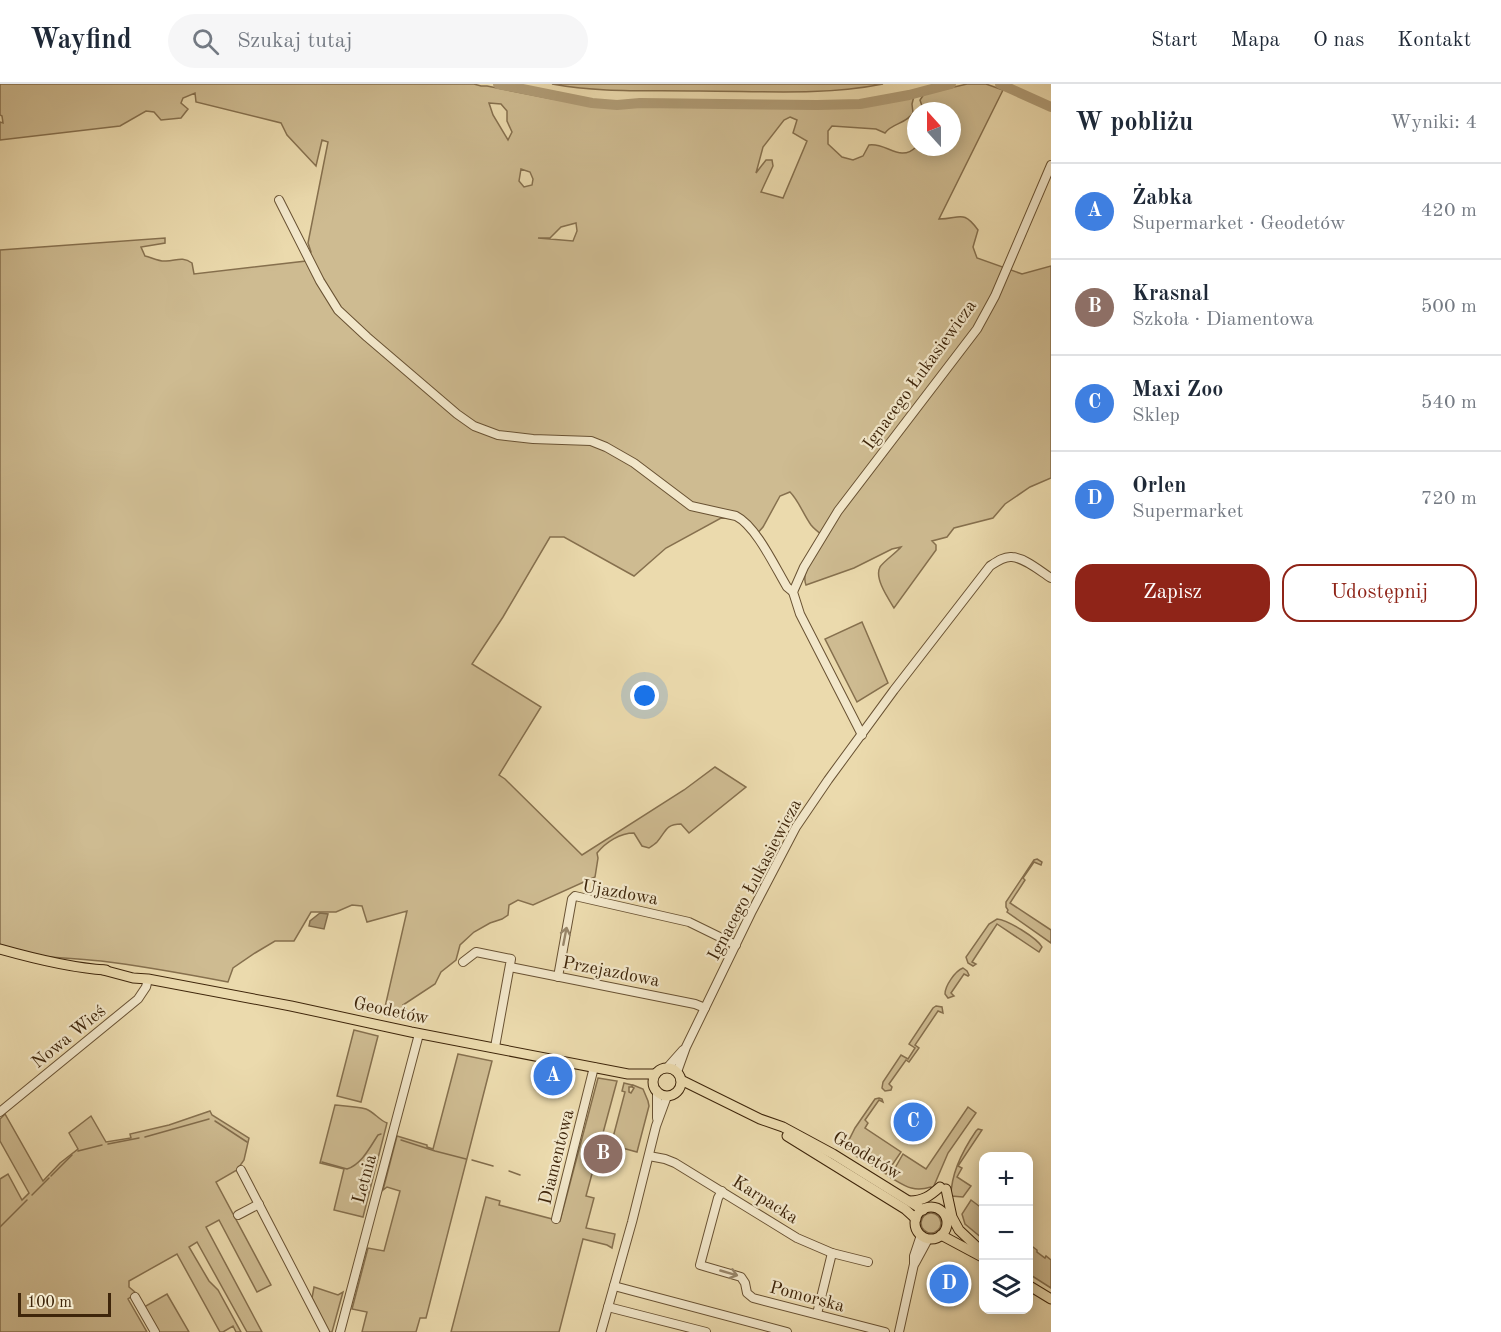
<!DOCTYPE html>
<html lang="pl">
<meta charset="utf-8">
<style>
:root{--surface:#fff;--page:#f6f6f7;--text:#1f2937;--muted:#747a83;--line:#e0e1e3;--accent:#8f2418}
body{margin:0;font-family:"Old Standard TT",serif;background:var(--page);color:var(--text)}
.controls{position:absolute;right:18px;bottom:18px;display:grid;overflow:hidden;border-radius:12px;box-shadow:0 3px 15px #0003}
.controls button{width:54px;height:54px;display:grid;place-items:center;padding:0;border:0;border-bottom:2px solid var(--line);background:var(--surface);color:var(--text);font:30px sans-serif}
.compass{position:absolute;left:907px;top:18px;width:54px;height:54px;border-radius:50%;background:var(--surface);box-shadow:0 3px 15px #0003;rotate:339deg}
.scale{position:absolute;left:18px;bottom:15px;width:93px;box-sizing:border-box;padding-left:6px;border:3px solid #3e250a;border-top:0;font-size:16px;line-height:21px;white-space:nowrap;color:#3e250a;-webkit-text-stroke:4px #f2e7ca;paint-order:stroke}
.you{position:absolute;left:645px;top:612px;width:21px;height:21px;margin:-15px;border:4px solid #fff;border-radius:50%;background:#1a73e8;box-shadow:0 0 0 9px #1a73e833}
.badge{display:grid;place-items:center;width:39px;height:39px;border-radius:50%;background:var(--accent);color:#fff;font-size:20px;font-weight:700}
.pin{position:absolute;translate:-50% -50%;border:3px solid #fff;box-shadow:0 2px 6px #0006}
.list{margin:0;padding:0;list-style:none}
h2{display:flex;justify-content:space-between;align-items:center;height:78px;margin:0;padding:0 24px;font-size:26px}
h2 small{font-size:20px;font-weight:400;color:var(--muted)}
.list li{display:grid;grid-template-columns:39px 1fr auto;gap:18px;align-items:center;box-sizing:border-box;height:96px;padding:0 24px;border-top:2px solid var(--line)}
.list b{display:block;font-size:22px;white-space:nowrap}
.list p{margin:0;font-size:20px;white-space:nowrap;color:var(--muted)}
.list em{font-size:20px;font-style:normal;color:var(--muted)}
.actions{display:flex;gap:12px;padding:18px 24px}
.actions a{flex:1;padding:14px 0;border:2px solid var(--accent);border-radius:18px;text-align:center;font-size:21px;color:var(--accent)}
.actions .main{background:var(--accent);color:#fff}
.icon{flex:none;width:33px;height:33px;fill:none;stroke:currentColor;stroke-width:2;stroke-linecap:round;stroke-linejoin:round}
.map{position:relative;flex:none;width:1051px;height:1248px;overflow:hidden}
header{display:flex;align-items:center;gap:36px;box-sizing:border-box;height:84px;padding:0 30px;background:var(--surface);border-bottom:2px solid var(--line)}
header strong{font-size:28px}
nav{display:flex;gap:33px;margin-inline-start:auto;font-size:21px}
.search{width:420px;height:54px;background:var(--page);display:flex;align-items:center;gap:15px;box-sizing:border-box;padding:0 21px;border-radius:33px;color:var(--muted);font-size:22px}
main{display:flex}
aside{flex:1;background:var(--surface)}
.map>svg:first-child{display:block}
.green{fill:#cebb91;stroke:#86704e;stroke-width:1.5;fill-rule:evenodd}
.water{fill:#b09c76;stroke:#826c4b;stroke-width:1.5}
.lines{fill:none;stroke-linecap:round;stroke-linejoin:round}
.stream{stroke:#826c4b;stroke-width:1.5}
.river{stroke:#b09c76;stroke-width:10}
.minor-casing{stroke:#695233;stroke-width:10}
.major-casing{stroke:#3e250a;stroke-width:11}
.minor{stroke:#f2e7ca;stroke-width:8}
.major{stroke:#ebdaad;stroke-width:9}
.oneway{stroke:#98866a}
.labels{text-anchor:middle;dominant-baseline:central;stroke-width:4.5;stroke-linejoin:round;paint-order:stroke}
.street-label{font-size:18px;fill:#3e250a;stroke:#f2e7ca}
</style>
<header>
<strong>Wayfind</strong>
<div class="search"><svg class="icon" aria-label="search" viewBox="0 0 24 24"><circle cx="10" cy="10" r="6"/><path d="M15 15l6 6"/></svg>Szukaj tutaj</div>
<nav><a>Start</a><a>Mapa</a><a>O nas</a><a>Kontakt</a></nav>
</header>
<main>
<div class="map">
<svg width="1051" height="1248" viewBox="0 0 1051 1248">
<rect width="100%" height="100%" fill="#ebdaad"/>
<filter id="stains"><feTurbulence type="fractalNoise" baseFrequency=".00333" numOctaves="4"/><feColorMatrix values="0 0 0 0 .2 0 0 0 0 .09 0 0 0 0 .02 0 0 0 .5 -.17"/></filter>
<radialGradient id="worn" r=".72"><stop offset=".6" stop-color="#630" stop-opacity="0"/><stop offset="1" stop-color="#630" stop-opacity=".3"/></radialGradient>
<g class="green">
<path d="M0,0H474L481,2H487L553,15L618,24L641,21L855,22L868,21L914,12L912,20L913,29C906,40 892,39 885,49L876,45L832,42L828,47V60L842,73L853,76L863,72L869,61C886,58 900,79 916,63H952V27H928L922,22L920,16L924,10L967,0H986L1003,6L939,135C960,135 963,125 978,146L973,163L977,174L1022,190L1051,182V394L1030,403L1005,420L993,434L954,444L947,453L932,457L936,461V466L894,524C888,514 874,494 880,483C883,478 897,468 901,463L892,465L854,484L806,501C800,487 818,466 826,454C821,450 815,446 811,441C803,430 799,417 790,408L780,412L763,443L754,453L737,435L721,434L666,464L634,492L564,453H550L503,533L472,580L541,623L499,691L505,695L582,771L684,706L715,683L746,703L689,749L681,740C665,740 666,748 657,758C655,760 652,762 649,764L642,762L634,749C620,749 606,758 597,769L598,774L595,793L533,821L518,816L509,821L508,831L502,835L490,839L474,848L460,861L456,876L441,888L435,900L403,921L416,937L385,932V923L407,827L367,838L362,822L352,821L336,828H311L294,857H275L255,869L233,884L228,898C186,890 143,882 101,877C66,873 33,874 0,865V166L165,154V159L141,163L145,172C151,173 159,178 166,177C176,177 182,172 192,179L194,190L306,177L311,168L308,159L328,58L322,56L316,82L287,51L281,39L196,18L195,9L183,14L181,19L188,25L181,34L161,36L154,28L146,27L120,42L0,56V38L3,39L2,32L0,31ZM489,19L501,20L507,27V37L512,48L508,56L493,31ZM790,33L797,36L793,49L807,57L783,114L761,108L773,82L772,76H766L756,89L763,63L784,36ZM521,85L530,88L533,95L532,101L524,103L519,97ZM576,139L577,147L573,157L538,154H550L561,143Z"/>
<path d="M552,0H883C823,12 760,7 699,7C650,6 600,9 552,0Z"/>
<polygon points="862,538 888,599 857,618 825,555"/>
<polygon points="1037,775 1042,778 1041,781 1034,778 1023,794 1025,796 1010,819 1051,846 1051,859 1007,828 1008,826 1006,823 1006,818 1034,776"/>
<path d="M997,835C1008,836 1037,854 1042,863L1039,868L997,840L972,878L976,880L973,882L968,879L966,873L989,840Z"/>
<path d="M963,884L967,887L969,891L968,892L964,890L951,909L954,912L948,914L945,910C945,902 955,887 963,884Z"/>
<polygon points="936,922 942,923 943,929 938,927 915,961 919,964 909,978 906,976 889,1000 892,1003 891,1006 885,1007 882,1004 883,998 901,971 908,975 915,964 909,960 933,924"/>
<polygon points="354,946 378,952 361,1018 337,1012"/>
<polygon points="458,970 492,977 426,1234 420,1234 416,1248 362,1248 367,1228 352,1225 368,1164 384,1167 400,1107 387,1103 383,1106 397,1052 427,1061 427,1063 433,1065"/>
<polygon points="598,994 617,997 586,1112 594,1114 586,1144 615,1150 612,1164 607,1161 583,1155 559,1248 451,1248 486,1113 500,1117 499,1121 560,1137"/>
<polygon points="624,999 632,1001 631,1003 629,1003 629,1008 631,1009 634,1004 632,1003 633,1001 643,1005 648,1017 649,1022 637,1068 611,1061 625,1008 622,1007"/>
<polygon points="879,1014 882,1015 883,1018 879,1016 865,1036 868,1039 865,1044 901,1068 886,1090 854,1071 847,1060 855,1044 875,1015"/>
<path d="M335,1021C345,1022 356,1022 366,1025C374,1028 379,1036 387,1039L363,1133L334,1126L344,1085L320,1079Z"/>
<path d="M968,1023L976,1029L948,1069L933,1104L931,1103C912,1109 904,1101 888,1092L893,1083L895,1084L903,1070L926,1085Z"/>
<polygon points="210,1027 212,1031 249,1054 244,1076 237,1086 216,1098 271,1201 257,1208 219,1136 206,1143 262,1248 247,1248 197,1158 189,1163 209,1197 218,1206 241,1248 236,1248 233,1242 223,1248 220,1248 177,1170 129,1197 129,1203 136,1209 128,1215 147,1248 0,1248 0,1095 8,1090 22,1116 29,1109 0,1057 0,1035 5,1030 43,1097 60,1079 78,1065 69,1049 91,1032 106,1058 131,1054 130,1050 169,1041"/>
<path d="M978,1045L982,1046L958,1082L962,1084L957,1093L971,1102L963,1113L951,1112C951,1089 963,1066 976,1047Z"/>
<polygon points="971,1116 983,1125 983,1155 965,1140 962,1130"/>
<circle cx="931" cy="1139" r="10"/>
<polygon points="1029,1160 1037,1166 1037,1168 1045,1174 1046,1172 1051,1176 1051,1204 1029,1190"/>
<polygon points="314,1203 338,1211 343,1208 332,1248 329,1248 312,1214"/>
<polygon points="167,1210 189,1248 158,1248 144,1223"/>
</g>
<polygon class="water" points="320,829 328,830 324,845 309,842 310,837"/>
<g class="lines">
<g class="stream">
<polyline points="215,1037 247,1058"/>
<polyline points="145,1053 209,1035"/>
<polyline points="401,1056 435,1067 466,1075"/>
<polyline points="108,1060 139,1054"/>
<polyline points="78,1067 102,1061"/>
<polyline points="472,1076 493,1082"/>
<path d="M322,1078L347,1085C362,1080 370,1063 378,1051L381,1050"/>
<polyline points="509,1087 520,1091"/>
<polyline points="51,1092 72,1071"/>
<polyline points="32,1111 49,1094"/>
<polyline points="0,1143 27,1116"/>
</g>
<g class="river">
<polyline points="498,0 592,19 617,21 640,19 817,21 860,20 909,11 951,0"/>
<polyline points="1000,0 1051,23"/>
</g>
<g class="minor-casing">
<g id="minor">
<path d="M279,116L320,197L338,226L367,253L457,330L474,342L498,351L533,355L591,357L606,363L634,379L691,422L736,432C756,442 775,483 787,503L793,508"/>
<polyline points="862,651 800,530 793,508 804,483 838,427 977,245 995,212 1051,81"/>
<polyline points="463,878 476,868 511,875 495,963"/>
<polyline points="510,883 695,920 705,924"/>
<polyline points="558,893 572,815 575,812 689,838 736,861"/>
<polyline points="667,984 683,966"/>
<path d="M677,988L686,963L751,829L796,743L828,696L894,606L990,482C996,478 1004,472 1012,473C1025,474 1040,487 1051,494"/>
<polyline points="0,1028 138,915 146,903 148,895"/>
<polyline points="657,1034 657,1007"/>
<polyline points="649,1072 665,1075 675,1079 797,1154 832,1169 868,1178"/>
<polyline points="241,1086 325,1248"/>
<polyline points="722,1107 718,1114 700,1181 741,1193 745,1199 747,1209 753,1214 885,1248"/>
<polyline points="238,1131 259,1120"/>
<polyline points="556,1135 594,983"/>
<polyline points="915,1179 928,1155"/>
<polyline points="614,1202 787,1248"/>
<polyline points="135,1213 155,1248"/>
<polyline points="608,1223 706,1248"/>
<polyline points="817,1230 832,1169"/>
<polyline points="340,1248 419,950"/>
<polyline points="601,1248 632,1138 656,1042 667,1012"/>
<polyline points="899,1248 914,1180 914,1172 921,1151"/>
</g>
</g>
<g class="major-casing">
<g id="major">
<path d="M0,865C32,874 73,884 106,886"/>
<polyline points="103,886 133,894 148,895 291,922 411,948 628,990 655,990"/>
<circle cx="667" cy="998" r="14"/>
<polyline points="681,996 760,1035 783,1043 833,1070 923,1126"/>
<polyline points="787,1052 905,1125 916,1135"/>
<polyline points="946,1105 952,1133 959,1146 977,1163"/>
<path d="M910,1117C923,1117 930,1112 940,1103"/>
<circle cx="931" cy="1139" r="16"/>
<polyline points="941,1151 984,1174"/>
<polyline points="1028,1201 1051,1215"/>
</g>
</g>
<use href="#minor" class="minor"/>
<use href="#major" class="major"/>
</g>
<defs><path id="oneway-shaft" d="M-6 0H5M1.5-3L5.5 0L1.5 3" fill="none" stroke-width="1.6" stroke-linecap="round" stroke-linejoin="round" transform="scale(1.5)"/></defs>
<g class="oneway">
<use href="#oneway-shaft" transform="translate(565 852) rotate(-79)"/>
<use href="#oneway-shaft" transform="translate(729 1189) rotate(16)"/>
</g>
<g class="labels">
<g class="street-label">
<text transform="translate(920 291) rotate(-54)">Ignacego Łukasiewicza</text>
<text transform="translate(755 796) rotate(-62)">Ignacego Łukasiewicza</text>
<text transform="translate(620 809) rotate(10)">Ujazdowa</text>
<text transform="translate(611 888) rotate(11)">Przejazdowa</text>
<text transform="translate(391 927) rotate(12)">Geodetów</text>
<text transform="translate(69 953) rotate(-39)">Nowa Wieś</text>
<text transform="translate(867 1072) rotate(31)">Geodetów</text>
<text transform="translate(557 1073) rotate(-76)">Diamentowa</text>
<text transform="translate(365 1095) rotate(-75)">Letnia</text>
<text transform="translate(765 1116) rotate(32)">Karpacka</text>
<text transform="translate(807 1213) rotate(15)">Pomorska</text>
</g>
</g>
<rect width="100%" height="100%" filter="url(#stains)"/>
<rect width="100%" height="100%" fill="url(#worn)"/>
</svg>
<div class="controls">
<button>+</button>
<button>−</button>
<button><svg class="icon" aria-label="layers" viewBox="0 0 24 24"><path d="M12 4l9 5-9 5-9-5zM3 14l9 5 9-5"/></svg></button>
</div>
<svg class="compass" viewBox="-18 -18 36 36"><path d="M0-13l5 13h-10z" fill="#e53935"/><path d="M0 13l5-13h-10z" fill="#747a83"/></svg>
<div class="scale">100 m</div>
<div class="you"></div>
<div class="pin badge" style="left:553px;top:992px;background:#3f7fe0">A</div>
<div class="pin badge" style="left:603px;top:1070px;background:#8d6e63">B</div>
<div class="pin badge" style="left:913px;top:1038px;background:#3f7fe0">C</div>
<div class="pin badge" style="left:949px;top:1200px;background:#3f7fe0">D</div>
</div>
<aside>
<h2>W pobliżu<small>Wyniki: 4</small></h2>
<ul class="list">
<li><span class="badge" style="background:#3f7fe0">A</span><div><b>Żabka</b><p>Supermarket · Geodetów</p></div><em>420 m</em></li>
<li><span class="badge" style="background:#8d6e63">B</span><div><b>Krasnal</b><p>Szkoła · Diamentowa</p></div><em>500 m</em></li>
<li><span class="badge" style="background:#3f7fe0">C</span><div><b>Maxi Zoo</b><p>Sklep</p></div><em>540 m</em></li>
<li><span class="badge" style="background:#3f7fe0">D</span><div><b>Orlen</b><p>Supermarket</p></div><em>720 m</em></li>
</ul>
<div class="actions"><a class="main">Zapisz</a><a>Udostępnij</a></div>
</aside>
</main>
